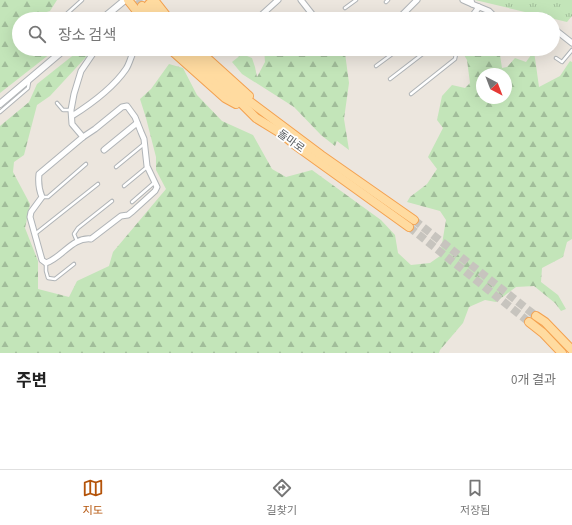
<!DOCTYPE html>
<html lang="ko">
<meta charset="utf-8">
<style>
:root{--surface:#fff;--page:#f6f6f6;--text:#222;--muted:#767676;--line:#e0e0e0;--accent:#b45309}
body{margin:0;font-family:"Source Sans 3","Noto Sans KR",sans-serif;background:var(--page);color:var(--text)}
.compass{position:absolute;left:476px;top:68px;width:36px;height:36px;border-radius:50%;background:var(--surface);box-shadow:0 4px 16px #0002;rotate:138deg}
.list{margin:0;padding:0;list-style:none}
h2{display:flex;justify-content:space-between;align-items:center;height:52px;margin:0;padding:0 16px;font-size:17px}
h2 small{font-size:13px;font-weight:400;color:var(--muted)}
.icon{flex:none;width:22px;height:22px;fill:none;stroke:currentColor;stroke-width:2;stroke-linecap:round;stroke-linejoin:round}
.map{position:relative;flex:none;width:572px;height:353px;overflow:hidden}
.search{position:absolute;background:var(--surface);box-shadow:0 4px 16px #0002;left:12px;right:12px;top:12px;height:44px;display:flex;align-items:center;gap:10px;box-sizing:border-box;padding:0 14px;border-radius:22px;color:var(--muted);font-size:15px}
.sheet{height:116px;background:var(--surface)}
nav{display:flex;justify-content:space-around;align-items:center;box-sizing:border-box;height:56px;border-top:1px solid var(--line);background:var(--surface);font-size:11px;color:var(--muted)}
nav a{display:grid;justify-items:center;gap:2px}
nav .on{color:var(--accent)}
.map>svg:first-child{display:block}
.grass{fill:url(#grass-tufts)}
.forest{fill:url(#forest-firs);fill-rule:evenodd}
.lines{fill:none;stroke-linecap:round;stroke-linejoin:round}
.primary-tunnel{stroke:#c7c4be;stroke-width:8;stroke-dasharray:8 4;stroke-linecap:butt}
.service-casing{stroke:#b0b4b7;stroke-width:4.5}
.minor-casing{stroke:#b0b4b7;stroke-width:7}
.tertiary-casing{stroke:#b0b4b7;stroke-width:8}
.primary-casing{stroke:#f4a14f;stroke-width:10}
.service{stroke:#fff;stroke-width:2.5}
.minor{stroke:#fff;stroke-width:5}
.tertiary{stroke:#fff;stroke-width:6}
.primary{stroke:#ffdba0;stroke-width:8}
.labels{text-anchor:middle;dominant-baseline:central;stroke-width:3.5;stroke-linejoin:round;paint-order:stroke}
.street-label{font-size:11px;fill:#585d60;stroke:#fff}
</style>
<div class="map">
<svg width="572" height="353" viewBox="0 0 572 353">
<defs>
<pattern id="grass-tufts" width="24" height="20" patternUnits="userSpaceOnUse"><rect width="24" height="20" fill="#c3e5b9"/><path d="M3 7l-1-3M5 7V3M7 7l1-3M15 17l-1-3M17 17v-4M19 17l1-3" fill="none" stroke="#a1bd9a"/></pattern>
<pattern id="forest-firs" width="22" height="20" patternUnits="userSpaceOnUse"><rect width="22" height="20" fill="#c3e5b9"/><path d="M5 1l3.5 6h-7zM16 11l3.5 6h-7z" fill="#a1bd9a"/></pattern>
</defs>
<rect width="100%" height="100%" fill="#ece6de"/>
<polygon class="grass" points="475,0 572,0 572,16 567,22"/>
<g class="forest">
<polygon points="0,0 57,0 50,11 33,16 34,19 19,19 19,49 54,49 55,50 0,93"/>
<path d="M81,49H85L87,56L50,96L37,105L24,155L14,162L13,172L30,204L25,228L38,261V289L69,297L77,281L109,266L113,252L166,189L156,170V157L146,118L140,99L151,89L169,64L183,68L197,95L222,121L253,135L272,169L286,177L312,170L381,220L395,235L398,253L411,265L430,263L440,256L446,220L440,211L407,202L410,197L427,184L437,169L428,157L443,128L437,120L442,96L452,85L465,88L470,83L467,60L461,50L484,49L488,55H500L502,68L507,67L515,58L526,62L534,51L539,87L560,76L570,61L572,62V239L567,242L563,257L542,268L541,282L558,295L566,309L561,311L555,303L534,286L516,287L496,302L485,300L469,307L463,323L440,350L439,353H0V126L29,102L37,84ZM482,74H506V98H482Z"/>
<polygon points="264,49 322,49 325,54 345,53 349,83 344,119 349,150 337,141 335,146 321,135 294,107 242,74 232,62 242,54 252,58 255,67 257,77 265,62"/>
</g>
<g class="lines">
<g class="primary-tunnel">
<polyline points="137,0 142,6"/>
<polyline points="414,220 536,316"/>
<polyline points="409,227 529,322"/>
</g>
<g class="service-casing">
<g id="service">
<polyline points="386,2 388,0"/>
<polyline points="345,8 356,0"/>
<polyline points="61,19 82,0"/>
<polyline points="556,58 562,62 572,50"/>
<polyline points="376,66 399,49"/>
<polyline points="390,79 429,49"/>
<polyline points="411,94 455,59 456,54 455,49"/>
<polyline points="57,103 63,110 71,110"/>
<polyline points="0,112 28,88 29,82"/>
<polyline points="116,167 144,144"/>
<polyline points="124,186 147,167"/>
<polyline points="43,197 48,197 86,164"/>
<polyline points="132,202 155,182"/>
<polyline points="35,234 98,184"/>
<polyline points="77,241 74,234 78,228 112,201"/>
<polyline points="46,263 46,271 48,278 55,279 74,264"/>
</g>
</g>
<g class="minor-casing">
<g id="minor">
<polyline points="301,0 312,14"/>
<polyline points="463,0 472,4"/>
<polyline points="471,0 472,4 489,11 497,19"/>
<polyline points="257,19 278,0"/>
<polyline points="341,19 343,19"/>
<polyline points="400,19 403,14 417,0"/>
<polyline points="470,19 479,7"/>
<polyline points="553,28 572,43"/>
<path d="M127,106L135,117L141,132L144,139L147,166L157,187L155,191L133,211L128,215L121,216L91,239C72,237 63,257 46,263L42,260L30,217L31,212L42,197C39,190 38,183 39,174L83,137L95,129L122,107Z"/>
<path d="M72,116C91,104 113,88 126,69C130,63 131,55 135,49"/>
<polyline points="83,137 72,124 71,110 74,94 81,71 96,49"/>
<polyline points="104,150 137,123"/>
</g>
</g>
<g class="tertiary-casing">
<g id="tertiary">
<polyline points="102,19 125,0"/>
<polyline points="0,104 65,49"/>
</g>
</g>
<g class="primary-casing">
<g id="primary">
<polyline points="128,0 143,19"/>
<polyline points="154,0 169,19"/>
<polyline points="149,4 161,19"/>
<polyline points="142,6 152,19"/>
<polyline points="170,49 225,98 236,104"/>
<polyline points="178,49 241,103 256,118 282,134 295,145 409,227"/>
<polyline points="187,49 233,89 321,155 414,220"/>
<polyline points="197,49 249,96"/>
<polyline points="536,316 545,322 572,350"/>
<polyline points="529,322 543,333 562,353"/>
</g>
</g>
<use href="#service" class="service"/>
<use href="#minor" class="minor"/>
<use href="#tertiary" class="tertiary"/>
<use href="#primary" class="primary"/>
</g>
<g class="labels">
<g class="street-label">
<text transform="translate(291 141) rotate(36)">돌마로</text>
</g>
</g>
</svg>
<svg class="compass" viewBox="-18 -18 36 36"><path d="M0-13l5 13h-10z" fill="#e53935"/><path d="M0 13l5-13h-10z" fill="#767676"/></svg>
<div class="search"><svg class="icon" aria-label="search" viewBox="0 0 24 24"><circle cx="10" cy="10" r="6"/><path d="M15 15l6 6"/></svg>장소 검색</div>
</div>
<section class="sheet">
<h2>주변<small>0개 결과</small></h2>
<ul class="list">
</ul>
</section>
<nav>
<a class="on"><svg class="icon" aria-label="map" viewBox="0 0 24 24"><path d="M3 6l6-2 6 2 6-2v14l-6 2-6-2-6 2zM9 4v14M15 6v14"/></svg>지도</a>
<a><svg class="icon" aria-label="directions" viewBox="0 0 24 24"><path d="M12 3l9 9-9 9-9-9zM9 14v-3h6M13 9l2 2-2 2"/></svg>길찾기</a>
<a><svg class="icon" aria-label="saved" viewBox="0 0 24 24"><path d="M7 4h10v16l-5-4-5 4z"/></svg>저장됨</a>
</nav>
